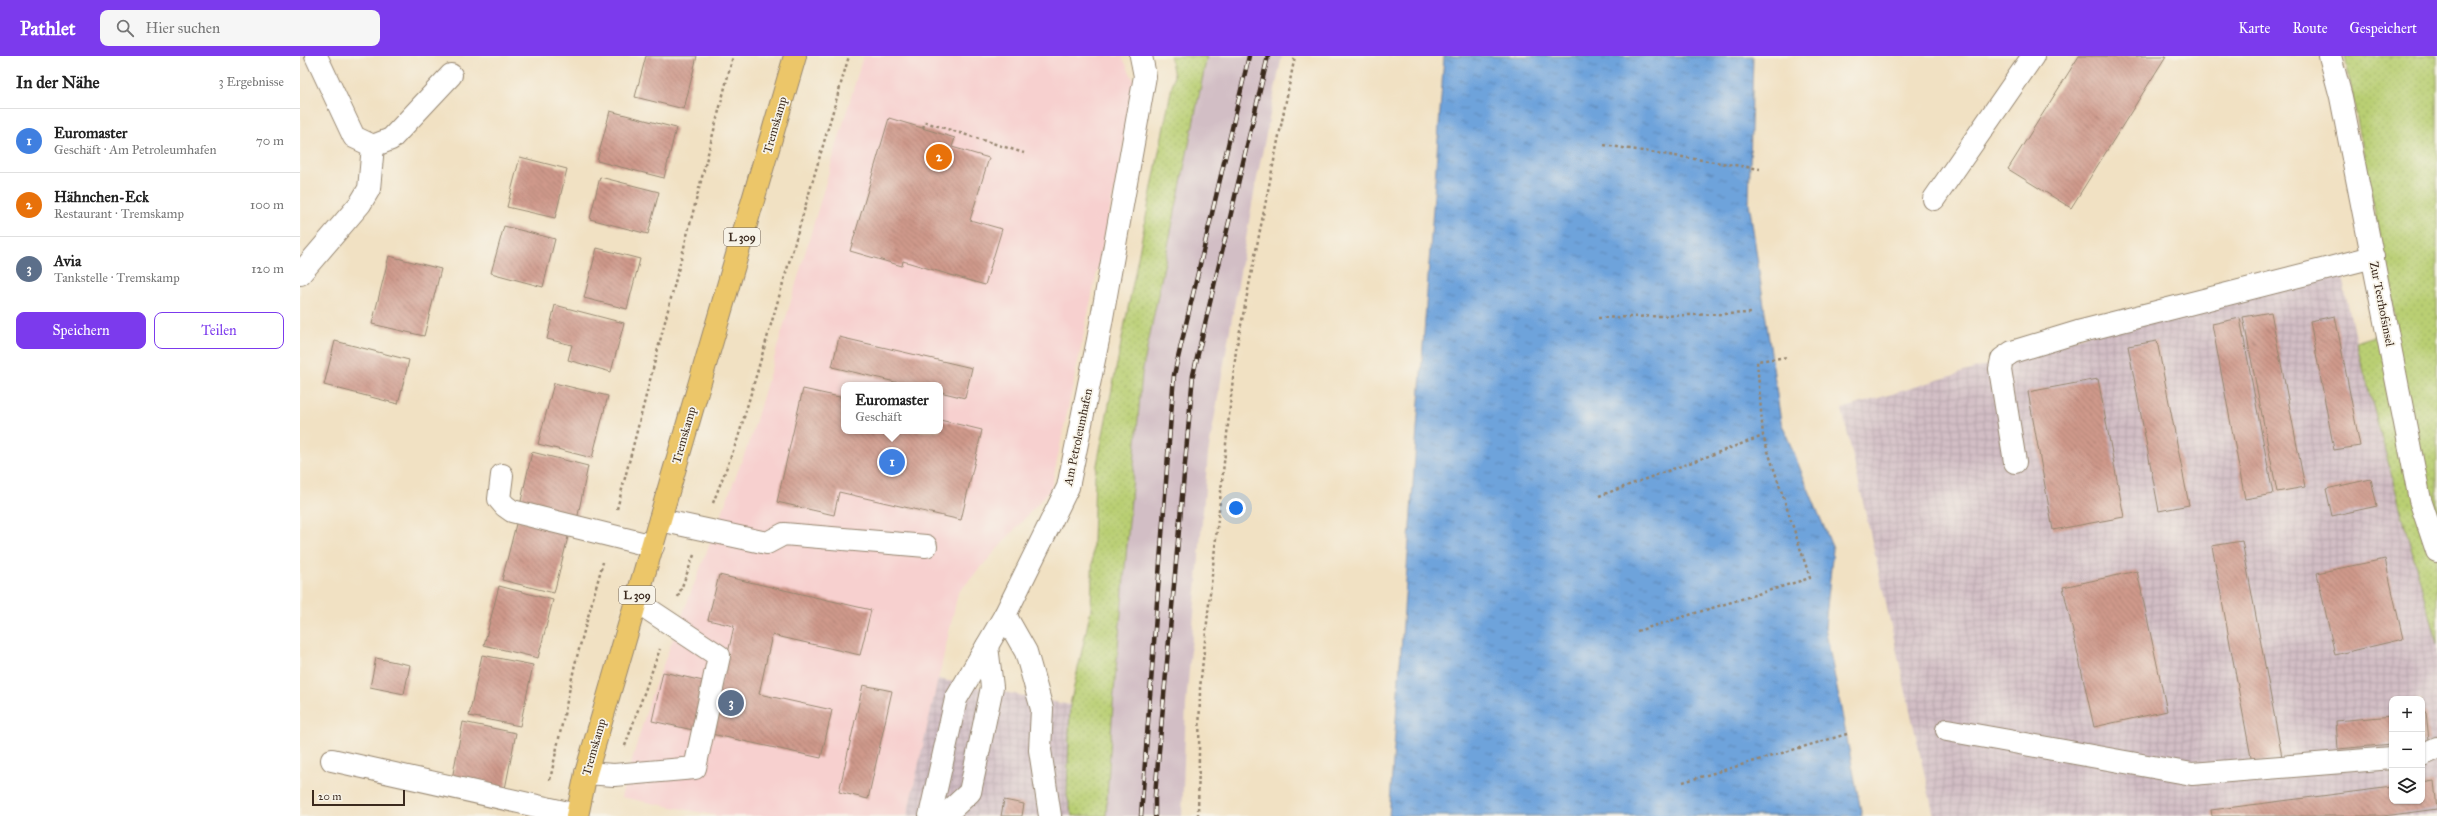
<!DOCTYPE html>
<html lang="de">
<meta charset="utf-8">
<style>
:root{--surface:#fff;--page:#f6f6f6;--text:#222;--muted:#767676;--line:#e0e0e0;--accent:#7c3aed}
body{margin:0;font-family:"IM FELL Great Primer",serif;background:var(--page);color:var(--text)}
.controls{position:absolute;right:12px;bottom:12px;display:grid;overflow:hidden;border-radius:8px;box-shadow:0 1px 3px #0004}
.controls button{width:36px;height:36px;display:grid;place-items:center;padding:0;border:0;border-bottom:1px solid var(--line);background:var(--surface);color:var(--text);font:20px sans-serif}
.scale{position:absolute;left:12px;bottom:10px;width:93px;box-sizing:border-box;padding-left:4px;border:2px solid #3b2a1e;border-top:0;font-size:11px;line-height:14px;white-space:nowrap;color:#3b2a1e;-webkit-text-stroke:3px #f7f3e8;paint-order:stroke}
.you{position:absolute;left:936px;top:452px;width:14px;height:14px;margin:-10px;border:3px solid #fff;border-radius:50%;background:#1a73e8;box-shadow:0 0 0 6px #1a73e833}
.badge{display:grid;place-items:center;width:26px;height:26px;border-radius:50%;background:var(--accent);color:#fff;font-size:13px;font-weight:700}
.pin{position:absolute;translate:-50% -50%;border:2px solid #fff;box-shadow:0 1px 4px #0006}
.popup{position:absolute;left:541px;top:326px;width:102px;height:52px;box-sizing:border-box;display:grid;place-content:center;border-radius:8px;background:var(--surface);filter:drop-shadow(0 1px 3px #0005);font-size:13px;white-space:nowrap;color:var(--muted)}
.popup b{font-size:15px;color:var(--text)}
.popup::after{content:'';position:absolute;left:50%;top:100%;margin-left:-8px;border:8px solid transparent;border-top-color:var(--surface)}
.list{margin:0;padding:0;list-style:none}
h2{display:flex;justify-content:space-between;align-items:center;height:52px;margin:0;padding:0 16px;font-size:17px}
h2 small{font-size:13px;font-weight:400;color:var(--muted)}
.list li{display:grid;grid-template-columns:26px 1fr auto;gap:12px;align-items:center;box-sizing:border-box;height:64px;padding:0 16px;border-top:1px solid var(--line)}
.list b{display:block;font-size:15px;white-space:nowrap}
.list p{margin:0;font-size:13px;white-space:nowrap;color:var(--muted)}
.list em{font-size:13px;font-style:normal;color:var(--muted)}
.actions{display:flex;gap:8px;padding:12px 16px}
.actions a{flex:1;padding:9px 0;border:1px solid var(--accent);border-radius:8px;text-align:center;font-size:14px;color:var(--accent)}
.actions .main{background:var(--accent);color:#fff}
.icon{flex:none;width:22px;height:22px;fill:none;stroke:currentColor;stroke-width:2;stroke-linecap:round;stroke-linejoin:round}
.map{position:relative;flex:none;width:2137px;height:760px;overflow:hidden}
header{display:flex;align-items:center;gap:24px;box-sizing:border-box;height:56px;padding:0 20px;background:var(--accent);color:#fff}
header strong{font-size:19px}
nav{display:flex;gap:22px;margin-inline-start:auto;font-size:14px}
.search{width:280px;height:36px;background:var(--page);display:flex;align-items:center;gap:10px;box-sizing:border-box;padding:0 14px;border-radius:8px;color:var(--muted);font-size:15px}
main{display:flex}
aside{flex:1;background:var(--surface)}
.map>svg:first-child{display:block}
.built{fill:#f7d0cf;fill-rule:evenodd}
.industrial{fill:url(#industrial-grid);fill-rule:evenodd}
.railway{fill:#d2bec5}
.grass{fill:url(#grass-dots);stroke:#7a7c48}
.water{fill:url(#water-ripples);stroke:#54667c}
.building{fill:url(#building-back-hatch)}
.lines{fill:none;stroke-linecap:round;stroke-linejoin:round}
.minor-casing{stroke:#968670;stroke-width:24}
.major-casing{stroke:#968670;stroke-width:24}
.path{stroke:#968670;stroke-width:2.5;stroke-dasharray:3 3;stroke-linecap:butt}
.minor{stroke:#fff;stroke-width:22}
.major{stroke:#ecc669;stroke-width:22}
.rail-casing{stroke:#3b2a1e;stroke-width:4.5}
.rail{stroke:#f7f3e8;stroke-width:3;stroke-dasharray:9;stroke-linecap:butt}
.labels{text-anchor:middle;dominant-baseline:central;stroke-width:3.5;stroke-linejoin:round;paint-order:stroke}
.shield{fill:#f7f3e8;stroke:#73665b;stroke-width:1}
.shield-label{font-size:11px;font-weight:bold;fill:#3b2a1e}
.street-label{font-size:12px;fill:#3b2a1e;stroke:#f7f3e8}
</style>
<header>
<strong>Pathlet</strong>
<div class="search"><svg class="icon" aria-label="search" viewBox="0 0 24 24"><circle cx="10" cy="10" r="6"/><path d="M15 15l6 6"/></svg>Hier suchen</div>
<nav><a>Karte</a><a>Route</a><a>Gespeichert</a></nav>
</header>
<main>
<aside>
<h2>In der Nähe<small>3 Ergebnisse</small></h2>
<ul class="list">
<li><span class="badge" style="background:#3f7fe0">1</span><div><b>Euromaster</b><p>Geschäft · Am Petroleumhafen</p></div><em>70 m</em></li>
<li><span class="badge" style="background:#e8710a">2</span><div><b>Hähnchen-Eck</b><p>Restaurant · Tremskamp</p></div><em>100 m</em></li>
<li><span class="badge" style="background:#5c6f8a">3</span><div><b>Avia</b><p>Tankstelle · Tremskamp</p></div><em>120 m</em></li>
</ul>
<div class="actions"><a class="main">Speichern</a><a>Teilen</a></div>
</aside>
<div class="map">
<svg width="2137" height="760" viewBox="0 0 2137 760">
<defs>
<pattern id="industrial-grid" width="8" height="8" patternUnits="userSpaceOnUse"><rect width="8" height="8" fill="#d2bec5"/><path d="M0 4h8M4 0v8" fill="none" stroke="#b5a3a9"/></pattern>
<pattern id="grass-dots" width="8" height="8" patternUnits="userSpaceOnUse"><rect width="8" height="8" fill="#b9cf73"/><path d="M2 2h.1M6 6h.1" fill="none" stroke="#a0b263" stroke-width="1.8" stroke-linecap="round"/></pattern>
<pattern id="water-ripples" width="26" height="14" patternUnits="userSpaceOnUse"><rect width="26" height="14" fill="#6ea3db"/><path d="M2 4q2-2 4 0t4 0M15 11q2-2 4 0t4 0" fill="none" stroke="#5c85b1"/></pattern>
<pattern id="building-back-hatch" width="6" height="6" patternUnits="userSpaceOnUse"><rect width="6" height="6" fill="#cf998b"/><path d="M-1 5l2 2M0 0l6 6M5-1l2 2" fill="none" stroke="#a97d71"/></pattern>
</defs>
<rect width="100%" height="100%" fill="#f7f3e8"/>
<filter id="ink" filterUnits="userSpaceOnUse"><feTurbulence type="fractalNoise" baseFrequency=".025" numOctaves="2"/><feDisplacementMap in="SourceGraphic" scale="8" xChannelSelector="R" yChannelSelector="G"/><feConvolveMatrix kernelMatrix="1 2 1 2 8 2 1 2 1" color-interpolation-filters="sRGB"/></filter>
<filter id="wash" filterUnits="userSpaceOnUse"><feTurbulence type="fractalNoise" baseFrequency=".012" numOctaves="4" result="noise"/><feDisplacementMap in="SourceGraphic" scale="16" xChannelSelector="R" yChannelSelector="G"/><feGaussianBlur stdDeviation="0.9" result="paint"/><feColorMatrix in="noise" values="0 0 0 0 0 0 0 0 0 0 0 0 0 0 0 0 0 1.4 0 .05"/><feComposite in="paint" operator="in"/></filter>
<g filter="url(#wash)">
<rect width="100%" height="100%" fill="#f1e1c3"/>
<path class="built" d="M563,0H822L834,25L831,55L751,433L658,537L607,760H418L321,741L351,640L451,381ZM544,329H640V375H544Z"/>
<g class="industrial">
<path d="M2038,203L2056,286L2137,589V760H1634L1542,353ZM2092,643H2122V745H2092Z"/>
<polygon points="638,623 770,649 767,739 772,760 607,760"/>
</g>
<polygon class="railway" points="907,0 982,0 954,137 908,398 886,649 882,760 806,760 813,648 842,317"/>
<g class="grass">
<polygon points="870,0 907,0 842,317 813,648 806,760 772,760 767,739 770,649 791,553 795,419 874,20"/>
<polygon points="2045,0 2137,0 2137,589 2056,286 2097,273"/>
</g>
<polygon class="water" points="1144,0 1453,0 1449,146 1481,366 1533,493 1525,571 1562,760 1089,760"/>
<g id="blocks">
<g class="building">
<polygon points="346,0 397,0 384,53 335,41"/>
<polygon points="1779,0 1866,0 1771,152 1708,113"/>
<polygon points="310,55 376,72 364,122 297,105"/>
<polygon points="589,62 655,82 652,91 689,102 670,164 702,173 685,229 603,205 602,210 550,195"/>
<polygon points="220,101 267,113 255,162 207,151"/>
<polygon points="300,121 359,136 348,178 290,163"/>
<polygon points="204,170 255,183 243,231 191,217"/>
<polygon points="297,192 340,203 327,253 284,242"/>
<polygon points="89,200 141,213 124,280 72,268"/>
<polygon points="255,249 324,267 311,316 268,304 272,289 247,283"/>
<polygon points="1971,256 2005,431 1977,436 1943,261"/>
<polygon points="2035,260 2060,390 2034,394 2010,265"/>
<polygon points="1940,262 1973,438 1945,443 1912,268"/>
<polygon points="539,281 672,312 665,342 640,336 640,329 608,329 532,311"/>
<polygon points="35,285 109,304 98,348 24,329"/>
<polygon points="1857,285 1889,449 1859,455 1828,290"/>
<polygon points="1798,323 1824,461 1753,474 1728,336"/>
<polygon points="254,327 308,340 292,402 238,388"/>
<polygon points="503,333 544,342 544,375 640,375 640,364 682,374 661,464 539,436 534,459 477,446"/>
<polygon points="232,396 288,410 276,469 219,454"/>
<polygon points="2071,423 2077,450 2032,460 2026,433"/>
<polygon points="217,464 269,477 254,537 202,524"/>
<polygon points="1942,485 1982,701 1952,707 1912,490"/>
<polygon points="2085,503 2103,583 2035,599 2017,517"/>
<polygon points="1837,515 1867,655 1794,671 1763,531"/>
<polygon points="419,519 571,554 560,599 472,579 459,638 532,654 521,702 352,665 363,616 421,629 434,570 408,564"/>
<polygon points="199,530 253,544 238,602 184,589"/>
<polygon points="182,599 233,609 220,670 169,660"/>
<polygon points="76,602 110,609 104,638 70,631"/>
<polygon points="563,629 592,635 568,743 539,736"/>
<polygon points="2126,656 2129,684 2122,685 2122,657"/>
<polygon points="2092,660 2092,688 2038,693 2036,665"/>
<polygon points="163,666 216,677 204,738 151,728"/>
<polygon points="2134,725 2137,753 2084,760 1912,760 1911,754 2092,731 2092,745 2122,745 2122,727"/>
<polygon points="704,744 724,748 722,760 701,760"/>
</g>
</g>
</g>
<g filter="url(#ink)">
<use href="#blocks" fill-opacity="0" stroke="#968670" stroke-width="1"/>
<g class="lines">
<g class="minor-casing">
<g id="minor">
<polyline points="16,0 54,81 73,90 91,83 151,19"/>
<polyline points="2030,0 2041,41 2120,444 2137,495"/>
<polyline points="1634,143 1733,0"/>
<polyline points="0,218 60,148 69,133 73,90"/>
<polyline points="1715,406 1700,313 1702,303 1712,296 1778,276 2073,201"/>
<polyline points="202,419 199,443 205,450 212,455 353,490"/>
<polyline points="360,464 467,487 484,478 626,490"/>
<polyline points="705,559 726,596 742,653 740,694 750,760"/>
<polyline points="1647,674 1892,718 2092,702"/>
<polyline points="2122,699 2137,692"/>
<polyline points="32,704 277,759"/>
<polyline points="286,717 314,719 395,712 419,600 336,545"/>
<polyline points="630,760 656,643 705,559 768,431 798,284 845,20 841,0"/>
<polyline points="644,760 670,736 692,631 687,590"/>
</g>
</g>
<g class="major-casing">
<polyline id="major" points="277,760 286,717 495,0"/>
</g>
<g class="path">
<polyline points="623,72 625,66 724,97"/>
<polyline points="1304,89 1460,113"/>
<polyline points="1298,262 1453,257"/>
<polyline points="1299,440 1463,380"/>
<polyline points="413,447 438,382 549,0"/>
<polyline points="317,453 433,0"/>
<polyline points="378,541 394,499"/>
<polyline points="1337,575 1510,522 1463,380 1457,305 1488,301"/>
<polyline points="325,690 360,593"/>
<polyline points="250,724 275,608 303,506"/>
<polyline points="1383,726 1547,678"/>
<polyline points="898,760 900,632 936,294 995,0"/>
</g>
<use href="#minor" class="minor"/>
<use href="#major" class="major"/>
<g class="rail-casing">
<g id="rail">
<polyline points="841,760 874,319 949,0"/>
<polyline points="855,760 855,739 893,319 968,0"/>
</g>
</g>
<use href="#rail" class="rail"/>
</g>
</g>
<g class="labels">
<g class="shield">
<rect x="424" y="172" width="36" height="18" rx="3"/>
<rect x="319" y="530" width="36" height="18" rx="3"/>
</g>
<g class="shield-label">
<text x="442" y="181">L 309</text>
<text x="337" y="539">L 309</text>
</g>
<g class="street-label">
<text transform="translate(475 69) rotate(-74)">Tremskamp</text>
<text transform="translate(2082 248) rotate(79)">Zur Teerhofsinsel</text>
<text transform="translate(384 379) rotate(-74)">Tremskamp</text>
<text transform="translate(778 381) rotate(-78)">Am Petroleumhafen</text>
<text transform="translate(294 691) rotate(-74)">Tremskamp</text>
</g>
</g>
</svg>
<div class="controls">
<button>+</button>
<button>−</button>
<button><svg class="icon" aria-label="layers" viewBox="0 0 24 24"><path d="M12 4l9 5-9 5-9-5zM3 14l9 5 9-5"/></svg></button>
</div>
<div class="scale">20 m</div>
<div class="you"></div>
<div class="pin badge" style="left:592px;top:406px;background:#3f7fe0">1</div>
<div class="popup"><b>Euromaster</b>Geschäft</div>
<div class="pin badge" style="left:639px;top:101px;background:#e8710a">2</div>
<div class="pin badge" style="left:431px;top:647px;background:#5c6f8a">3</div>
</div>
</main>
